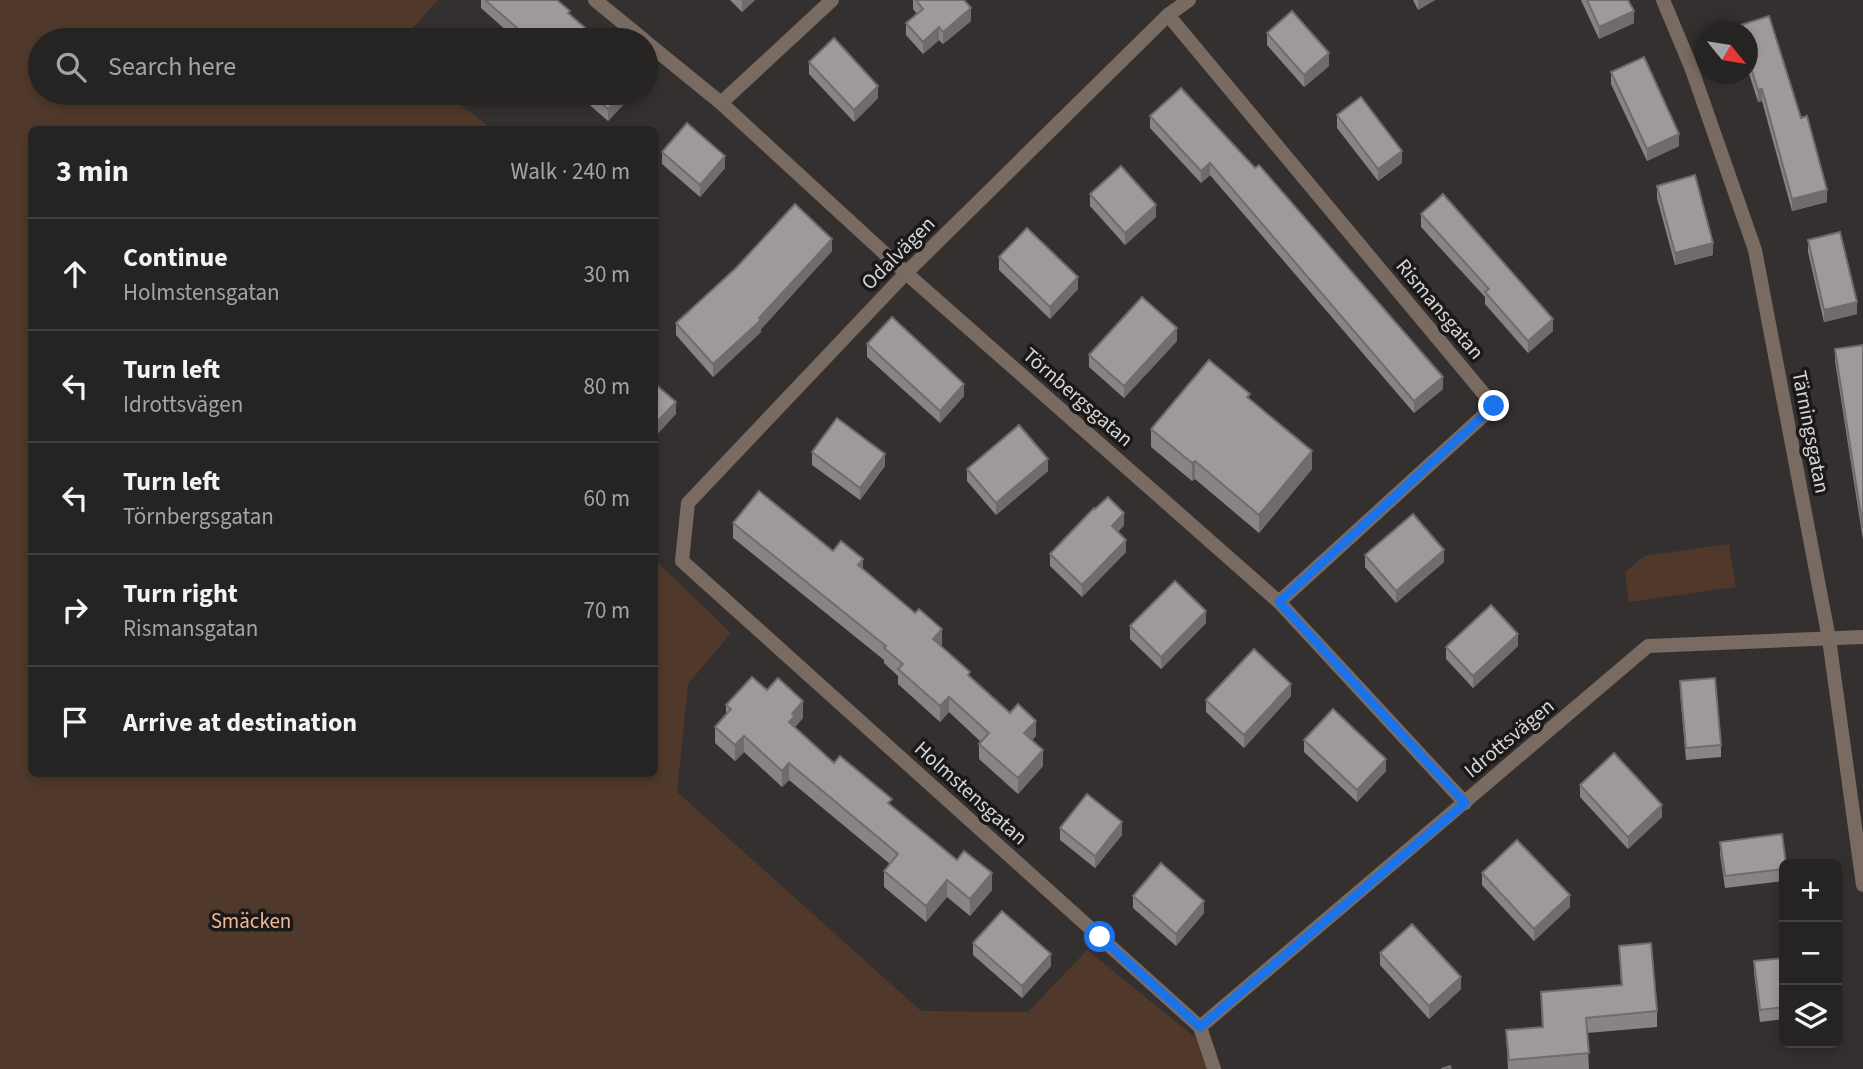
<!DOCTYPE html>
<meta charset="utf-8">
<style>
:root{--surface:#262423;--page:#2e2c2b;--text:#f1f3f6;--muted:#a4a4a6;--line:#424141}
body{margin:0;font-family:"Source Sans 3",sans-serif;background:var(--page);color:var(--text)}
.controls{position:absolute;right:21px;bottom:21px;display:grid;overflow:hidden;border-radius:10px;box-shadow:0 4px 10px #0003}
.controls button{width:63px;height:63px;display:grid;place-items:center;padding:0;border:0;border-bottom:2px solid var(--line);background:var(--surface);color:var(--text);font:35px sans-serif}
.compass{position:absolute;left:1695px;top:21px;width:63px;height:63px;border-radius:50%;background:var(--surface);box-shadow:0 4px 10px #0003;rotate:120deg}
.stop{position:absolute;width:21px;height:21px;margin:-16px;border:5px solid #1a73e8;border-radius:50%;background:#fff}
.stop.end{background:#1a73e8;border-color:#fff;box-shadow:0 2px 7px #0008}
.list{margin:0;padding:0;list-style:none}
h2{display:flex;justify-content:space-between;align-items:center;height:91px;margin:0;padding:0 28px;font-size:30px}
h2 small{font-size:23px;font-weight:400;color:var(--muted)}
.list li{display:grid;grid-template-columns:46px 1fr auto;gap:21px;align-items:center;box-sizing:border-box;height:112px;padding:0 28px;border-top:2px solid var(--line)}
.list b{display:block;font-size:26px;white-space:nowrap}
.list p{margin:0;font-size:23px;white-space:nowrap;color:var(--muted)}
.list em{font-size:23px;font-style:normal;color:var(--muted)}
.icon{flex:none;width:38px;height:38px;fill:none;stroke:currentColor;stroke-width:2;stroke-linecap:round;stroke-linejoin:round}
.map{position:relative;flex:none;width:1863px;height:1069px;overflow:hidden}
.search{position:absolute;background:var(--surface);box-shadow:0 4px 10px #0003;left:28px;top:28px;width:630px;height:77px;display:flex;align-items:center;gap:18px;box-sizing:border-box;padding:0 24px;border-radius:38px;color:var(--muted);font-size:26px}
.panel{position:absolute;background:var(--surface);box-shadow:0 4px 10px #0003;left:28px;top:126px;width:630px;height:651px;border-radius:10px}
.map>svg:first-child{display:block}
.green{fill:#50392b}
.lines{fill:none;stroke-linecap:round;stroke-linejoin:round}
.minor{stroke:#7a6b62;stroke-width:14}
.wall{fill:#888484}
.shaded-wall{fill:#6f6c6b}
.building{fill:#9e9a99;stroke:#6f6c6b;stroke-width:2}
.route{stroke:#1a73e8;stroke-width:9}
.labels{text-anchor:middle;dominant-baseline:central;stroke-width:7;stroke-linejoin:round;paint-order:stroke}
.street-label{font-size:21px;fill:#d7d5d4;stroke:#1a1818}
.park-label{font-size:21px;fill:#f0b794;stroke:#1a1818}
</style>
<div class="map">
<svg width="1863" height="1069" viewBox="0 0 1863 1069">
<rect width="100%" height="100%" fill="#33302f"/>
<g class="green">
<polygon points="0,0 438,0 402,40 40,40 40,93 445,93 492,129 32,130 32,774 654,774 655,557 658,563 731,633 688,684 677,792 921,1011 1028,1012 1087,950 1196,1038 1206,1069 0,1069"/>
<polygon points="1729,544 1736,587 1629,602 1625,572 1644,556"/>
</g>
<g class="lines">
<g class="minor">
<polyline points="595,0 644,40"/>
<polyline points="1189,0 1168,15 906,273 688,503 682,561 1200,1027 1214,1069"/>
<polyline points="1663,0 1691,67 1755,250 1829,639 1863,885"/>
<polyline points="1168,15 1494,406 1279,602"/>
<polyline points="646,42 721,103 906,273 1279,602 1465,803"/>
<polyline points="721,103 832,0"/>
<polyline points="1200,1027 1648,646 1863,637"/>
</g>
</g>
<g class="wall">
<polygon points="481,0 557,0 570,15 599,40 517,40 481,8"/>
<polygon points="730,0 755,0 742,12"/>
<polygon points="913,0 964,0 971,21 943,44 939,40 923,54 906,35 906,23 917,14 913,9"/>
<polygon points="1413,0 1435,0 1418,10"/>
<polygon points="1581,0 1628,0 1634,23 1599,39"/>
<polygon points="1769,16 1801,118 1807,116 1827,190 1827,202 1792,211 1762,101 1758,102 1747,67 1747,32 1738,32 1738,26"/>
<polygon points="1267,33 1329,66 1304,87 1267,45"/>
<polygon points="809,62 878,98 854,122 809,74"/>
<polygon points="1611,72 1679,146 1647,161 1611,84"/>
<polygon points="1181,88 1443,389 1414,413 1210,175 1201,183 1150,128 1150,116"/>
<polygon points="576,93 634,93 608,121"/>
<polygon points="1337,115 1402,163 1378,181 1337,128"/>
<polygon points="662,152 725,168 700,197 662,164"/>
<polygon points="1657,186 1713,255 1675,265 1657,198"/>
<polygon points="1090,194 1156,217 1125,245 1090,206"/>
<polygon points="1421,214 1553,331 1528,353 1485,304 1485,297 1421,227"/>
<polygon points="1808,240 1857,314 1824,322 1808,252"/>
<polygon points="832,251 761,329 761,332 713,377 676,335 676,323"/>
<polygon points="999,257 1078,289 1050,319 999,270"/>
<polygon points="1177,341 1124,398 1089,367 1089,355"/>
<polygon points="867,344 964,396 940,423 867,357"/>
<polygon points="1863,345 1863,540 1835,361 1835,349"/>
<polygon points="1250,399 1312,469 1259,533 1195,479 1192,481 1151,447 1151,429"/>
<polygon points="812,452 885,466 860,500 812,465"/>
<polygon points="967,469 1048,471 996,515 967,481"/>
<polygon points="733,523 833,551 863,569 942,645 941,646 970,677 1036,736 1032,740 1043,766 1018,794 979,759 979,744 981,742 949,712 940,722 898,684 898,676 884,663 884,660 733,538"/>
<polygon points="1124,525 1118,532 1126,552 1082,597 1050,566 1050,554"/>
<polygon points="1365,555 1444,562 1396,603 1365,567"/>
<polygon points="1206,623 1161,669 1130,639 1130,626"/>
<polygon points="1518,646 1473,688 1446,659 1446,647"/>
<polygon points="1680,681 1721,745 1721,757 1686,760 1680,693"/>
<polygon points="767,690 803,718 795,727 834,763 892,806 992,890 970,916 947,897 926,922 884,887 884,871 890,864 789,780 782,787 744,752 735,761 715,743 715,727 726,715 726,705"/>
<polygon points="1291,696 1244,748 1206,712 1206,700"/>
<polygon points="1304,740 1386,771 1357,802 1304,752"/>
<polygon points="1580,785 1662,817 1628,849 1580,797"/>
<polygon points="1060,828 1122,835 1095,868 1060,840"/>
<polygon points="1720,842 1784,864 1784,881 1725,888 1720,854"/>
<polygon points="1482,873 1570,907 1534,941 1482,885"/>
<polygon points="1133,896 1204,913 1176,946 1133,908"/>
<polygon points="973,943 1051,966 1022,998 973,955"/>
<polygon points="1619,946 1657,1011 1657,1027 1587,1033 1589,1069 1508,1069 1506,1030 1542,1027 1541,992 1621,985"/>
<polygon points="1380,953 1461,989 1429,1019 1380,965"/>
<polygon points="1784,958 1784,1019 1760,1022 1754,973 1754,961"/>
</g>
<g class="shaded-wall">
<polygon points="742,0 755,0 742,12"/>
<polygon points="1418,0 1435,0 1418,10"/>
<polygon points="971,8 971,21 943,44 943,32"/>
<polygon points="1634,11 1634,23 1599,39 1599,27"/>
<polygon points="939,27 939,40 923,54 923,42"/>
<polygon points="1329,53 1329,66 1304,87 1304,75"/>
<polygon points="878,86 878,98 854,122 854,110"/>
<polygon points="1762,89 1762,101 1758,102 1758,90"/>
<polygon points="623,93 634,93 608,121 608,109"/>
<polygon points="1679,134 1679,146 1647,161 1647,149"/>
<polygon points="1402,151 1402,163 1378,181 1378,169"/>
<polygon points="725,156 725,168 700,197 700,185"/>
<polygon points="1210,163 1210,175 1201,183 1201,171"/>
<polygon points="1827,190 1827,202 1792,211 1792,199"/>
<polygon points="1156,205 1156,217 1125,245 1125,233"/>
<polygon points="832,239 832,251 761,329 761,332 713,377 713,364 759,318"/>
<polygon points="1713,243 1713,255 1675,265 1675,253"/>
<polygon points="1078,277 1078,289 1050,319 1050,307"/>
<polygon points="1857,302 1857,314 1824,322 1824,310"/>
<polygon points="1553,319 1553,331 1528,353 1528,341"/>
<polygon points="1177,328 1177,341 1124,398 1124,386"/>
<polygon points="1443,377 1443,389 1414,413 1414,401"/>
<polygon points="964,384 964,396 940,423 940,411"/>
<polygon points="676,402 676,414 654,438 654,425"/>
<polygon points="1312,451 1312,469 1259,533 1259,515"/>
<polygon points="885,454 885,466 860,500 860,488"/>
<polygon points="1048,459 1048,471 996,515 996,503"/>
<polygon points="1195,461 1195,479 1192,481 1192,463"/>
<polygon points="1124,513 1124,525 1112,538 1112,526"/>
<polygon points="1126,540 1126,552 1082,597 1082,585"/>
<polygon points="1444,550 1444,562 1396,603 1396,591"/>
<polygon points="863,559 863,574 858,565"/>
<polygon points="1206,611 1206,623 1161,669 1161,657"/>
<polygon points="942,629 942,645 933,655 933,639"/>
<polygon points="1518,634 1518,646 1473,688 1473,676"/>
<polygon points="1291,684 1291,696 1244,748 1244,735"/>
<polygon points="949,697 949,712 940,722 940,706"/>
<polygon points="803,701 803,718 795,727 789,722 792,714"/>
<polygon points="1036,721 1036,736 1024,748 1024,733"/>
<polygon points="744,736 744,752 735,761 735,745"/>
<polygon points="1043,750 1043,766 1018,794 1018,778"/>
<polygon points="1386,759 1386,771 1357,802 1357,790"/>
<polygon points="789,763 789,780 782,787 782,771"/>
<polygon points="1662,805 1662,817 1628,849 1628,837"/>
<polygon points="1122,822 1122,835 1095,868 1095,856"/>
<polygon points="992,873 992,890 970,916 970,899"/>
<polygon points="947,880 947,897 926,922 926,906"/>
<polygon points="1570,895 1570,907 1534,941 1534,929"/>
<polygon points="1204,901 1204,913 1176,946 1176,934"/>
<polygon points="1051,954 1051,966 1022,998 1022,986"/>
<polygon points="1461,977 1461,989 1429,1019 1429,1006"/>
</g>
<g class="building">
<polygon points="485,0 557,0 570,11 568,13 599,40 531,40"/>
<polygon points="916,0 964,0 971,8 943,32 939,27 923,42 906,23 923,9"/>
<polygon points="1587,0 1628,0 1634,11 1599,27"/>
<polygon points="1292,11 1329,53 1304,75 1267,33"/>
<polygon points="1769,16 1801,118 1807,116 1827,190 1792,199 1762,89 1758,90 1747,55 1747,32 1740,32 1738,26"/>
<polygon points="834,38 878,86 854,110 809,62"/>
<polygon points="1644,57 1679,134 1647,149 1611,72"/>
<polygon points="1181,88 1255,168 1259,165 1443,377 1414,401 1210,163 1201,171 1150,116"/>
<polygon points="590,93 623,93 608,109"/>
<polygon points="1361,97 1402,151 1378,169 1337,115"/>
<polygon points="687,123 725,156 700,185 662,152"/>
<polygon points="1121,166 1156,205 1125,233 1090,194"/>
<polygon points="1695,175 1713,243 1675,253 1657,186"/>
<polygon points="1443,194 1553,319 1528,341 1485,292 1489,289 1421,214"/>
<polygon points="795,204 832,239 759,318 761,320 713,364 676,323 736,268"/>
<polygon points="1027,228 1078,277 1050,307 999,257"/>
<polygon points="1840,232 1857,302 1824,310 1808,240"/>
<polygon points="1142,297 1177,328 1124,386 1089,355"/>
<polygon points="892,317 964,384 940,411 867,344"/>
<polygon points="1863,345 1863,528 1835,349"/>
<polygon points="1209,360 1250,394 1247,397 1312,451 1259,515 1195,461 1192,463 1151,429"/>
<polygon points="654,383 676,402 654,425"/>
<polygon points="837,418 885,454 860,488 812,452"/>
<polygon points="1019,425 1048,459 996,503 967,469"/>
<polygon points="759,491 833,551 841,541 863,559 858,565 915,613 919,609 942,629 933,639 970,672 968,675 1010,713 1018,704 1036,721 1024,733 1043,750 1018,778 979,744 989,733 949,697 940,706 898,669 903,664 884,648 886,646 733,523"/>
<polygon points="1108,497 1124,513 1112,526 1126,540 1082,585 1050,554 1094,508 1095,509"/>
<polygon points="1413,514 1444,550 1396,591 1365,555"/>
<polygon points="1175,581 1206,611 1161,657 1130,626"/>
<polygon points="1491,605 1518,634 1473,676 1446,647"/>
<polygon points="1254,649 1291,684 1244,735 1206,700"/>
<polygon points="752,677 767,690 778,678 803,701 792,714 795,716 789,722 834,763 840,756 892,799 888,803 957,860 964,851 992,873 970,899 947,880 926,906 884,871 898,854 789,763 782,771 744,736 735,745 715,727 731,709 726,705"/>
<polygon points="1715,678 1721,745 1686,748 1680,681"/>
<polygon points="1333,709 1386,759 1357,790 1304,740"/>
<polygon points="1614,753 1662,805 1628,837 1580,785"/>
<polygon points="1087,794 1122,822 1095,856 1060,828"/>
<polygon points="1782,834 1786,864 1784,864 1784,869 1725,876 1720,842"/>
<polygon points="1517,840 1570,895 1534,929 1482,873"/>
<polygon points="1161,863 1204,901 1176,934 1133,896"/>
<polygon points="1002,911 1051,954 1022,986 973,943"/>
<polygon points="1412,924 1461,977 1429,1006 1380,953"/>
<polygon points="1651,943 1657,1011 1586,1018 1589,1053 1509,1060 1506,1030 1543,1027 1541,992 1622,985 1619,946"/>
<polygon points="1784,958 1784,1007 1760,1010 1754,961"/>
<polygon points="1450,1066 1451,1069 1441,1069"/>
</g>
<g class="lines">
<polyline class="route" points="1100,937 1200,1027 1465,803 1279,602 1494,406"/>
</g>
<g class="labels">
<g class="street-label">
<text transform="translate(898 253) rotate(-45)">Odalvägen</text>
<text transform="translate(1440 309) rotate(50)">Rismansgatan</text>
<text transform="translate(1078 397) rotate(41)">Törnbergsgatan</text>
<text transform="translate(1811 432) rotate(79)">Tärningsgatan</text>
<text transform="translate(1509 738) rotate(-40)">Idrottsvägen</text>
<text transform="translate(971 793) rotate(42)">Holmstensgatan</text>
</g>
<g class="park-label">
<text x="251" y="921">Smäcken</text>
</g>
</g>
</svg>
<div class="controls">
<button>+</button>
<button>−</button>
<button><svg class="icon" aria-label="layers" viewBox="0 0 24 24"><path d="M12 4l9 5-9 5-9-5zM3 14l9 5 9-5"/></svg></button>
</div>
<svg class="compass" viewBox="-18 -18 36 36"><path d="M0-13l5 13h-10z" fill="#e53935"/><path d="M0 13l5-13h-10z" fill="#a4a4a6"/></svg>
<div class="stop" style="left:1100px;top:937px"></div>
<div class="stop end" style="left:1494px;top:406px"></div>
<div class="search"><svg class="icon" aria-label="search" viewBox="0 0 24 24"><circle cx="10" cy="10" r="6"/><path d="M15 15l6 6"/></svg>Search here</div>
<section class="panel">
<h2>3 min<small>Walk · 240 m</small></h2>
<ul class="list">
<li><svg class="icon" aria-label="ahead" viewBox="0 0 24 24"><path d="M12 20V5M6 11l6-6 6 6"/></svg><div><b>Continue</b><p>Holmstensgatan</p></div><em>30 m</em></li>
<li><svg class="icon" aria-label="left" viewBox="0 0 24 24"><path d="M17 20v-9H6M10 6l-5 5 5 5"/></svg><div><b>Turn left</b><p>Idrottsvägen</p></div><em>80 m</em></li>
<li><svg class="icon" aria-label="left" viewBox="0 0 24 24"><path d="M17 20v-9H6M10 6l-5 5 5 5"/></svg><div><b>Turn left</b><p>Törnbergsgatan</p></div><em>60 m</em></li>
<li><svg class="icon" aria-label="right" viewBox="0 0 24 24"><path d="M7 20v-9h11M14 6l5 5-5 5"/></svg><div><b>Turn right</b><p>Rismansgatan</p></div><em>70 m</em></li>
<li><svg class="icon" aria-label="arrive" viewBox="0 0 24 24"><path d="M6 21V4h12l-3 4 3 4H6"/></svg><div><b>Arrive at destination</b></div></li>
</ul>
</section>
</div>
